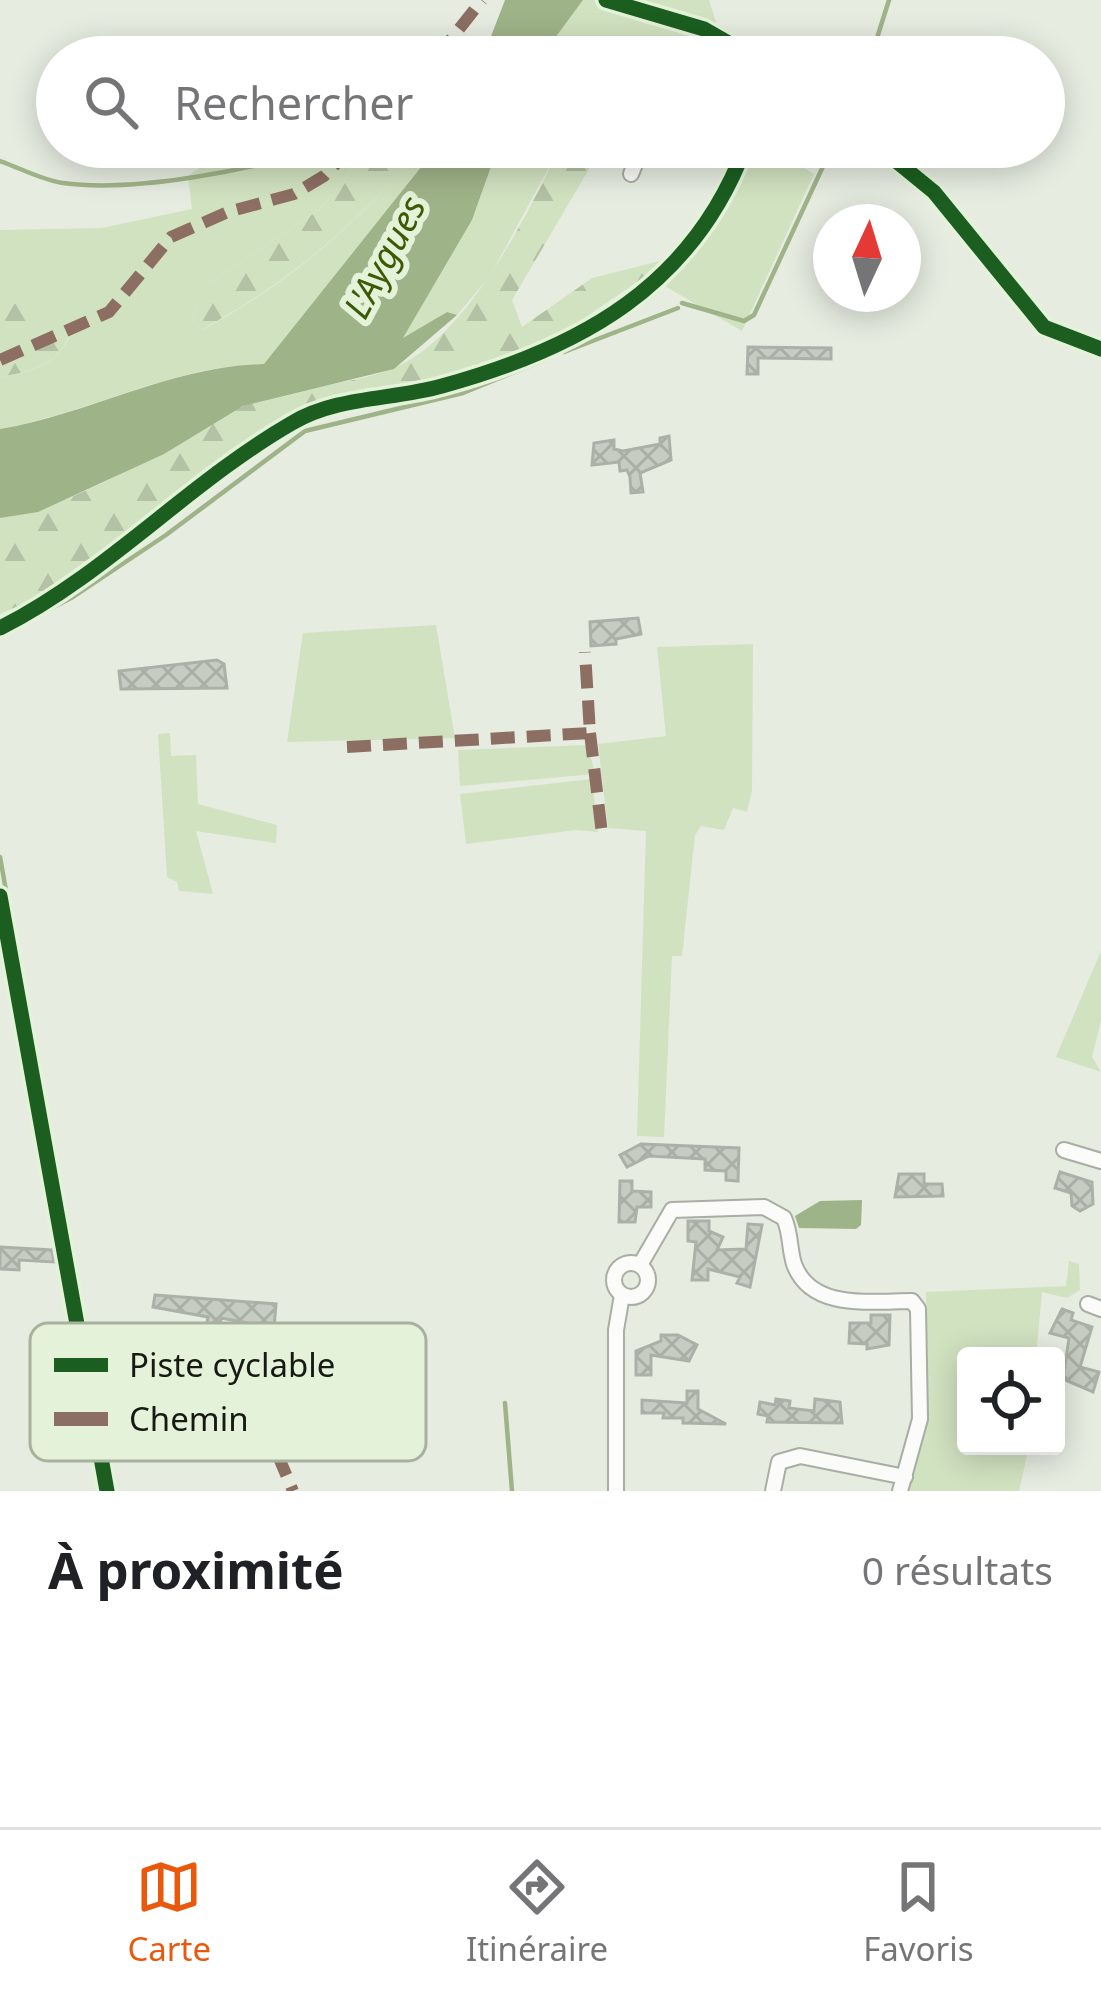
<!DOCTYPE html>
<html lang="fr">
<meta charset="utf-8">
<style>
:root{--surface:#fff;--page:#f2f2f2;--text:#202124;--muted:#757577;--line:#e0e0e0;--accent:#ea580c}
body{margin:0;font-family:"Noto Sans",sans-serif;background:var(--page);color:var(--text)}
.controls{position:absolute;right:36px;bottom:36px;display:grid;overflow:hidden;border-radius:12px;box-shadow:0 6px 30px #0003}
.controls button{width:108px;height:108px;display:grid;place-items:center;padding:0;border:0;border-bottom:3px solid var(--line);background:var(--surface);color:var(--text);font:60px sans-serif}
.compass{position:absolute;left:813px;top:204px;width:108px;height:108px;border-radius:50%;background:var(--surface);box-shadow:0 6px 30px #0003;rotate:4deg}
.list{margin:0;padding:0;list-style:none}
h2{display:flex;justify-content:space-between;align-items:center;height:156px;margin:0;padding:0 48px;font-size:51px}
h2 small{font-size:39px;font-weight:400;color:var(--muted)}
.icon{flex:none;width:66px;height:66px;fill:none;stroke:currentColor;stroke-width:2;stroke-linecap:round;stroke-linejoin:round}
.map{position:relative;flex:none;width:1101px;height:1491px;overflow:hidden}
.search{position:absolute;background:var(--surface);box-shadow:0 6px 30px #0003;left:36px;right:36px;top:36px;height:132px;display:flex;align-items:center;gap:30px;box-sizing:border-box;padding:0 42px;border-radius:66px;color:var(--muted);font-size:45px}
.sheet{height:336px;background:var(--surface)}
nav{display:flex;justify-content:space-around;align-items:center;box-sizing:border-box;height:168px;border-top:3px solid var(--line);background:var(--surface);font-size:33px;color:var(--muted)}
nav a{display:grid;justify-items:center;gap:6px}
nav .on{color:var(--accent)}
.map>svg:first-child{display:block}
.green{fill:#d1e2c0}
.forest{fill:url(#forest-firs)}
.water{fill:#9fb388}
.lines{fill:none;stroke-linecap:round;stroke-linejoin:round}
.stream{stroke:#9fb388;stroke-width:4.5}
.building{fill:url(#building-cross-hatch);stroke:#acb1a7;stroke-width:3}
.minor-casing{stroke:#a9ada4;stroke-width:18}
.path{stroke:#d4d6d2;stroke-width:3;stroke-dasharray:3 9;stroke-linecap:butt}
.minor{stroke:#fbfcfa;stroke-width:14}
.quiet{stroke:#8d6e63;stroke-width:12;stroke-dasharray:24 12;stroke-linecap:butt}
.cycleway-casing{stroke:#e5f2da;stroke-width:22}
.cycleway{stroke:#1b5e20;stroke-width:15}
.labels{text-anchor:middle;dominant-baseline:central;stroke-width:12;stroke-linejoin:round;paint-order:stroke}
.water-label{font-size:36px;font-style:italic;fill:#3b5a03;stroke:#e5f2da}
.key{fill:#e5f2da;stroke:#a7b19e;stroke-width:3}
.key-label{font-size:33px;fill:#161a12}
</style>
<div class="map">
<svg width="1101" height="1491" viewBox="0 0 1101 1491">
<defs>
<pattern id="forest-firs" width="22" height="20" patternUnits="userSpaceOnUse" patternTransform="scale(3)"><rect width="22" height="20" fill="#d1e2c0"/><path d="M5 1l3.5 6h-7zM16 11l3.5 6h-7z" fill="#b3c1a4"/></pattern>
<pattern id="building-cross-hatch" width="8" height="8" patternUnits="userSpaceOnUse" patternTransform="scale(3)"><rect width="8" height="8" fill="#c7ccc2"/><path d="M0 0l8 8M0 8l8-8" fill="none" stroke="#aaafa6"/></pattern>
</defs>
<rect width="100%" height="100%" fill="#e6ece0"/>
<g class="green">
<polygon points="583,0 709,0 716,22 684,55 642,46 637,57 541,57"/>
<path d="M278,147H360L345,180L319,210L205,286L192,322L203,329C285,287 363,219 422,147H437L264,364C172,365 90,413 0,429V377C30,372 59,365 70,335L0,303V230L102,228L192,209L188,176C218,153 243,159 278,147Z"/>
<polygon points="498,147 560,147 490,276 457,315 446,312 401,341 472,220"/>
<polygon points="750,147 768,147 814,174 742,331 663,285 715,229"/>
<polygon points="436,625 455,738 287,742 303,633"/>
<polygon points="753,644 752,791 747,812 733,808 724,830 701,826 695,835 682,956 672,956 664,1137 637,1136 646,831 608,828 598,744 666,736 657,647"/>
<polygon points="170,733 171,756 196,755 198,804 277,825 276,843 196,831 213,894 179,891 177,882 167,877 158,734"/>
<polygon points="588,745 595,774 460,786 458,750"/>
<polygon points="592,779 598,832 576,830 466,844 460,794"/>
<polygon points="1101,951 1101,1021 1092,1057 1101,1072 1056,1057"/>
<polygon points="1069,1261 1079,1264 1080,1290 1067,1298 1042,1292 1036,1356 966,1356 966,1446 1029,1446 1019,1491 908,1491 927,1404 926,1292 1066,1286"/>
</g>
<g class="forest">
<path d="M361,147H422C362,220 286,285 202,329L192,322L205,286L319,210L345,180Z"/>
<path d="M560,147H602L512,300L522,327L592,278L672,258L558,336L440,379L384,386L303,407L28,602L0,614V518C75,507 165,449 232,412C279,385 340,389 391,369C466,341 527,215 560,147Z"/>
<path d="M0,303L50,305L71,323C68,362 34,371 0,377Z"/>
</g>
<g class="water">
<polygon points="505,0 583,0 541,57 483,57"/>
<path d="M437,147H498L472,220L403,338L447,312L457,315L394,369L243,406L164,454L38,512L0,518V429C90,414 171,366 264,364Z"/>
<polygon points="862,1200 861,1225 856,1229 799,1228 795,1216 820,1201"/>
</g>
<g class="lines">
<g class="stream">
<polyline points="871,57 889,0"/>
<polyline points="333,147 435,156"/>
<path d="M0,161C20,168 42,180 63,183C135,193 256,169 325,147"/>
<polyline points="682,303 744,321 754,315 832,147"/>
<polyline points="564,352 678,308"/>
<polyline points="0,635 73,597 166,535 305,431 463,393 544,360"/>
<polyline points="0,857 24,992"/>
<polyline points="27,1007 38,1068"/>
<polyline points="57,1252 74,1344"/>
<polyline points="505,1403 512,1491"/>
</g>
</g>
<g class="building">
<polygon points="748,347 831,348 831,359 758,358 758,374 747,374"/>
<polygon points="669,436 671,460 640,473 643,492 631,493 630,477 627,470 620,471 619,462 592,465 594,443 614,440 614,449 623,451 660,444 660,438"/>
<polygon points="638,618 641,634 616,639 616,644 591,646 590,622"/>
<polygon points="217,660 224,664 227,688 121,689 119,671"/>
<polygon points="641,1144 739,1148 738,1181 726,1180 726,1171 705,1170 705,1159 649,1156 627,1167 620,1155"/>
<polygon points="1060,1172 1092,1182 1093,1204 1080,1211 1072,1206 1071,1193 1055,1188"/>
<polygon points="899,1174 924,1174 924,1184 942,1184 943,1196 895,1197"/>
<polygon points="620,1181 632,1181 632,1191 651,1192 651,1207 637,1207 635,1222 619,1222"/>
<polygon points="688,1221 709,1221 709,1231 723,1237 717,1250 746,1249 748,1224 762,1225 750,1287 737,1283 740,1277 708,1269 708,1280 692,1280 696,1242 688,1241"/>
<polygon points="0,1247 52,1250 54,1262 19,1260 19,1270 0,1269"/>
<polygon points="155,1295 276,1304 274,1328 221,1318 217,1361 200,1359 208,1317 153,1307"/>
<polygon points="1062,1309 1073,1313 1071,1320 1092,1327 1080,1367 1099,1372 1093,1392 1063,1379 1069,1338 1050,1333"/>
<polygon points="871,1315 890,1315 889,1345 867,1349 867,1344 849,1343 850,1323 871,1323"/>
<polygon points="661,1335 678,1335 697,1345 689,1361 651,1355 651,1375 636,1375 636,1351 661,1341"/>
<polygon points="687,1391 698,1391 698,1409 726,1424 683,1423 683,1418 663,1418 664,1413 642,1413 642,1400 687,1403"/>
<polygon points="776,1399 790,1401 789,1408 814,1411 815,1399 840,1402 842,1423 767,1422 768,1416 758,1414 760,1402 775,1405"/>
</g>
<g class="lines">
<g class="minor-casing">
<g id="minor">
<polyline points="722,38 753,57"/>
<polyline points="693,57 712,33"/>
<polyline points="879,147 934,192 1044,327 1101,349"/>
<polyline points="631,174 642,147"/>
<path d="M0,628C107,574 188,483 292,423C337,396 393,400 442,386C581,348 693,286 745,147"/>
<polyline points="0,896 107,1491"/>
<polyline points="1064,1150 1101,1161"/>
<circle cx="631" cy="1280" r="17"/>
<path d="M640,1265L672,1210L764,1207L784,1218C791,1233 789,1248 794,1264C811,1311 872,1301 912,1301L918,1309L920,1419L900,1491"/>
<polyline points="1088,1304 1101,1309"/>
<polyline points="616,1491 616,1330 622,1295"/>
<polyline points="773,1491 779,1462 800,1456 905,1477"/>
</g>
</g>
<polyline class="path" points="637,1300 652,1289 653,1271"/>
<use href="#minor" class="minor"/>
<g class="quiet">
<polyline points="437,57 482,0"/>
<polyline points="0,360 109,312 171,237 228,212 294,194 324,176 352,147"/>
<polyline points="590,733 602,834"/>
<polyline points="347,747 590,733 585,652"/>
<polyline points="249,1387 293,1491"/>
</g>
<g class="cycleway-casing">
<g id="cycleway">
<polyline points="606,0 704,29 753,57"/>
<polyline points="879,147 934,192 1044,327 1101,349"/>
<path d="M0,628C107,574 188,483 292,423C337,396 393,400 442,386C581,348 693,286 745,147"/>
<polyline points="0,896 107,1491"/>
</g>
</g>
<use href="#cycleway" class="cycleway"/>
</g>
<g class="labels">
<g class="water-label">
<text transform="translate(384 257) rotate(-62)">L'Aygues</text>
</g>
</g>
<rect x="30" y="1323" width="396" height="138" rx="18" class="key"/>
<rect x="54" y="1358" width="54" height="14" fill="#1b5e20"/>
<rect x="54" y="1412" width="54" height="14" fill="#8d6e63"/>
<g class="key-label">
<text x="129" y="1377">Piste cyclable</text>
<text x="129" y="1431">Chemin</text>
</g>
</svg>
<div class="controls">
<button><svg class="icon" aria-label="locate" viewBox="0 0 24 24"><circle cx="12" cy="12" r="6"/><path d="M12 2v4M12 18v4M2 12h4M18 12h4"/></svg></button>
</div>
<svg class="compass" viewBox="-18 -18 36 36"><path d="M0-13l5 13h-10z" fill="#e53935"/><path d="M0 13l5-13h-10z" fill="#757577"/></svg>
<div class="search"><svg class="icon" aria-label="search" viewBox="0 0 24 24"><circle cx="10" cy="10" r="6"/><path d="M15 15l6 6"/></svg>Rechercher</div>
</div>
<section class="sheet">
<h2>À proximité<small>0 résultats</small></h2>
<ul class="list">
</ul>
</section>
<nav>
<a class="on"><svg class="icon" aria-label="map" viewBox="0 0 24 24"><path d="M3 6l6-2 6 2 6-2v14l-6 2-6-2-6 2zM9 4v14M15 6v14"/></svg>Carte</a>
<a><svg class="icon" aria-label="directions" viewBox="0 0 24 24"><path d="M12 3l9 9-9 9-9-9zM9 14v-3h6M13 9l2 2-2 2"/></svg>Itinéraire</a>
<a><svg class="icon" aria-label="saved" viewBox="0 0 24 24"><path d="M7 4h10v16l-5-4-5 4z"/></svg>Favoris</a>
</nav>
